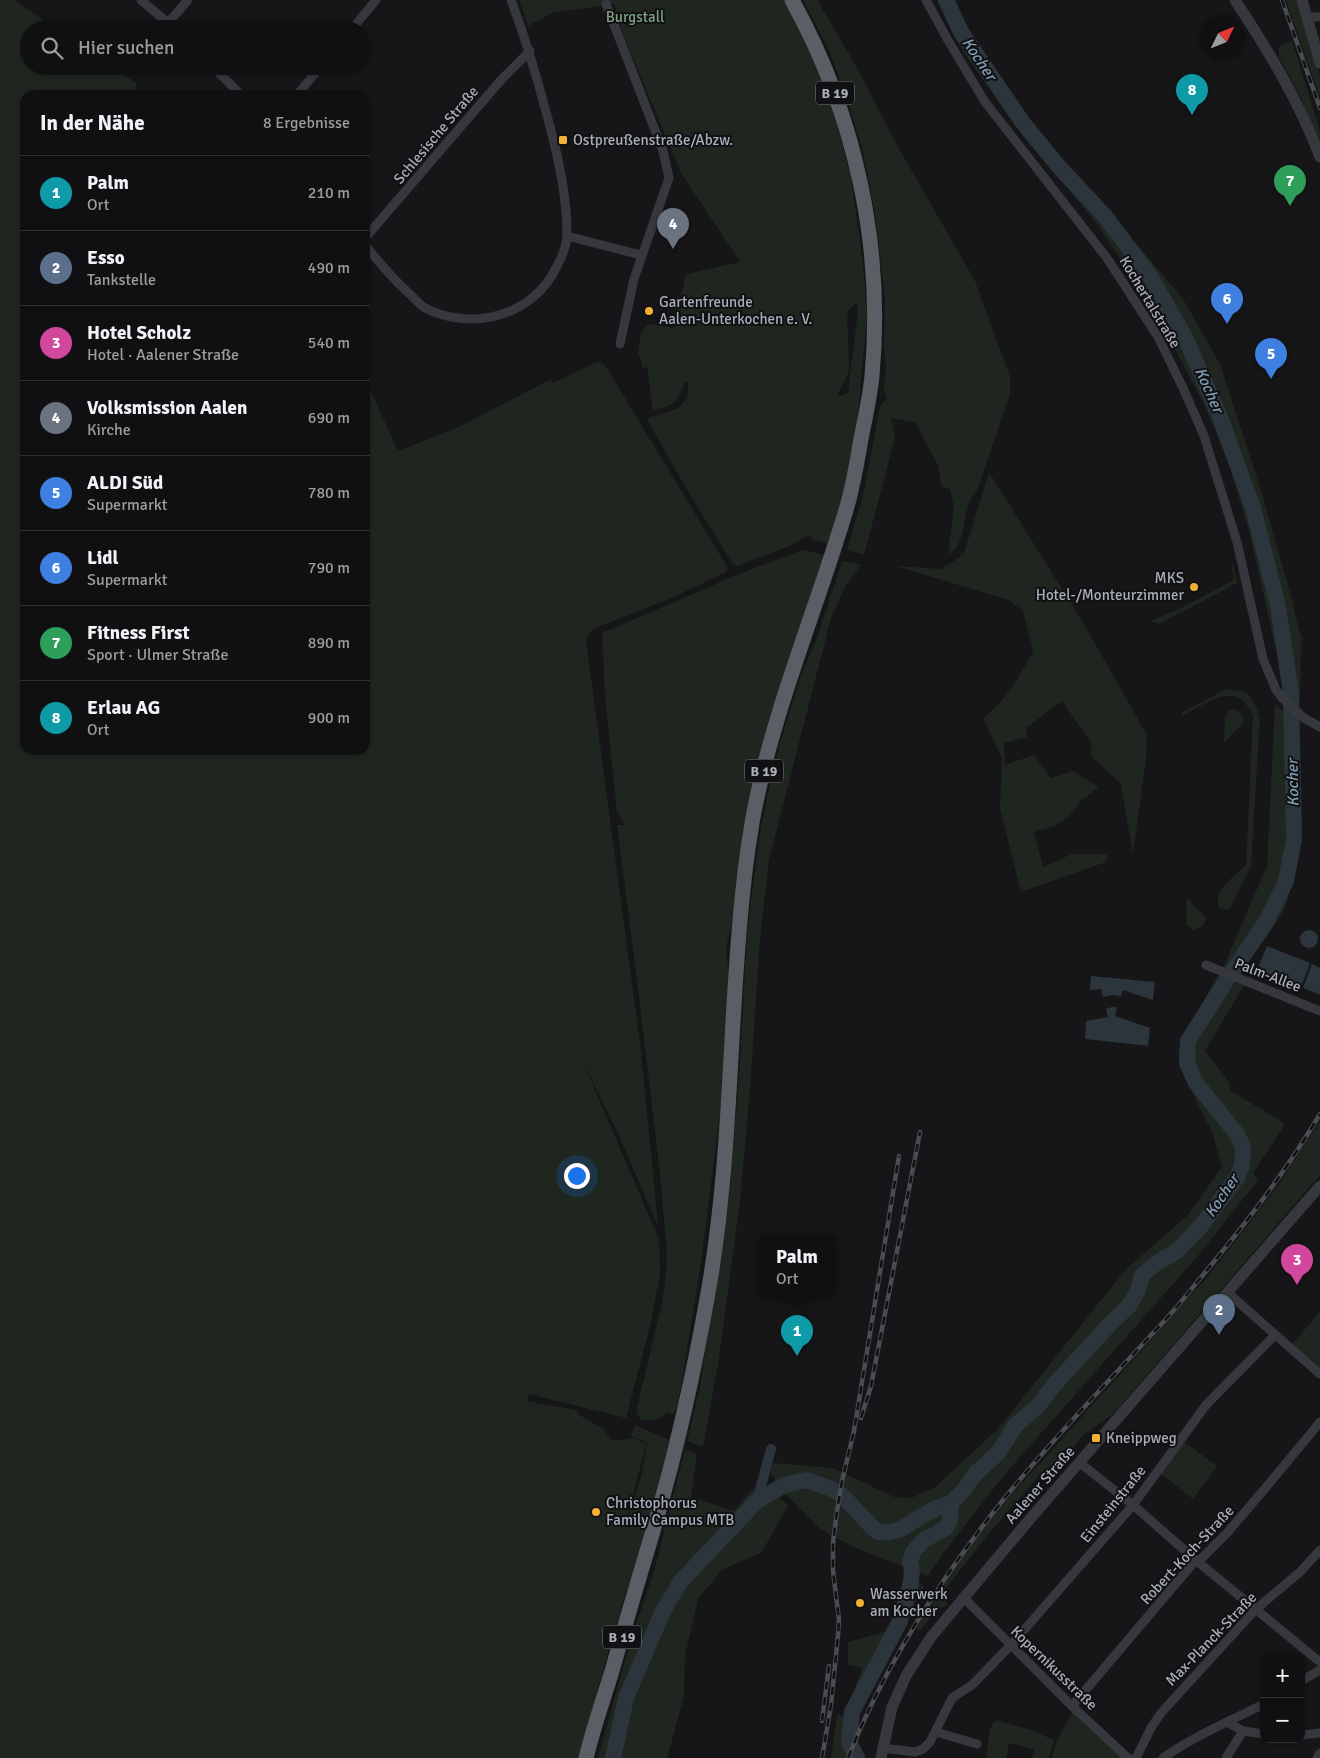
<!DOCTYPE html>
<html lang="de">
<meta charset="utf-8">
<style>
:root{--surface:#101012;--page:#1e1e20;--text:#f1f3f6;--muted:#9c9d9f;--line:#303032;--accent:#ea580c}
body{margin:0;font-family:Signika,sans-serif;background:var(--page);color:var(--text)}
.controls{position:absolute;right:15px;bottom:15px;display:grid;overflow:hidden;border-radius:10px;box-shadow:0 1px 4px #0004}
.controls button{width:45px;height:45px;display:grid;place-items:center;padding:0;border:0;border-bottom:1px solid var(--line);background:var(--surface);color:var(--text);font:25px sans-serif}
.compass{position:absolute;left:1200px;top:15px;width:45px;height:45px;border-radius:50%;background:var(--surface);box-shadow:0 1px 4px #0004;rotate:47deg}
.you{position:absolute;left:576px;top:1175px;width:18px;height:18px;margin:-12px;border:4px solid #fff;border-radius:50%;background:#1a73e8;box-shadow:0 0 0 8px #1a73e833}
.badge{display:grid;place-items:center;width:32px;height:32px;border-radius:50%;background:var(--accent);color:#fff;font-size:16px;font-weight:700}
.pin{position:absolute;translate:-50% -41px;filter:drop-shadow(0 1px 2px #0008)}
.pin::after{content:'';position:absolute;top:26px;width:18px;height:15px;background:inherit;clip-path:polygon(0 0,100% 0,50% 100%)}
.popup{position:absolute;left:758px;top:1234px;width:78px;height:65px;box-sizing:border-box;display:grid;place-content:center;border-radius:10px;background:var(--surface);filter:drop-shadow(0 1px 4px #0005);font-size:16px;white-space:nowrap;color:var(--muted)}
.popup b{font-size:19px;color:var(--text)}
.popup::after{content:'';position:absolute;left:50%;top:100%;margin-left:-10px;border:10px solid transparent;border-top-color:var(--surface)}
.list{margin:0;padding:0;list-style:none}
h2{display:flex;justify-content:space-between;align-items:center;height:65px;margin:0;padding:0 20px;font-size:21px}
h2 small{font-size:16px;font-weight:400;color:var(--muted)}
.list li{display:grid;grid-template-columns:32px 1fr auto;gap:15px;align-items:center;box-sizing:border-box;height:75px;padding:0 20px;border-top:1px solid var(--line)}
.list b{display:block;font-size:19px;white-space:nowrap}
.list p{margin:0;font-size:16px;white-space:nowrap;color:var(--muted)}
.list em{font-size:16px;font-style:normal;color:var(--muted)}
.icon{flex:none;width:28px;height:28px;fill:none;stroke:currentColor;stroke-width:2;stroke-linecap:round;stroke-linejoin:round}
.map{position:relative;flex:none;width:1320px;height:1758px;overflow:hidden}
.search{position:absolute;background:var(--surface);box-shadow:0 1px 4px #0004;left:20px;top:20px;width:350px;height:55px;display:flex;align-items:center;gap:12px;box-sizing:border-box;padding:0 18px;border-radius:28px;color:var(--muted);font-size:19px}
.panel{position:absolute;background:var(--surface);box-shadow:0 1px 4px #0004;left:20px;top:90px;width:350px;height:665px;border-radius:15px}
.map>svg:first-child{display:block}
.green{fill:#1e261f;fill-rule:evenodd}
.water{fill:#2c353c}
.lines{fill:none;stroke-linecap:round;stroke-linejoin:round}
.stream{stroke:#2c353c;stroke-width:2.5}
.canal{stroke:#2c353c;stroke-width:10}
.river{stroke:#2c353c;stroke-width:16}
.minor{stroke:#37383d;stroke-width:9}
.tertiary{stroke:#37383d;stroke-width:11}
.trunk{stroke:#5b5e65;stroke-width:15}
.rail-casing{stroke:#4a4c52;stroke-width:4.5}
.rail{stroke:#111113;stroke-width:2.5;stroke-dasharray:8;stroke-linecap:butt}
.poi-dot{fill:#f2b134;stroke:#111113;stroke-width:2}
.labels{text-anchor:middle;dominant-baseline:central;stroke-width:4;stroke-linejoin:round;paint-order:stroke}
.shield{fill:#111113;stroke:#7b7e86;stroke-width:1}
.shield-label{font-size:14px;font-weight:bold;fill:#a8adb8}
.park-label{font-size:15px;fill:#7fa381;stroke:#111113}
.street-label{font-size:15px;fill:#a8adb8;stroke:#111113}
.poi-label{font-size:15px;fill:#a8adb8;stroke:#111113;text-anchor:start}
.water-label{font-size:16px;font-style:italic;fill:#7f9bb3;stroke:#111113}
</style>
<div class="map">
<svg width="1320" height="1758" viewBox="0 0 1320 1758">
<rect width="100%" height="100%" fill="#161618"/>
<g class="green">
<polygon points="0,0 14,0 57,29 29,29 29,66 112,66 136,83 136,95 25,95 25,750 365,750 365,378 398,451 457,428 551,379 553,383 593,364 597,362 605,365 728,568 726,572 674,597 593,629 586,640 641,1051 658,1223 656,1222 617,1131 583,1062 659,1239 660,1275 651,1322 626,1418 529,1394 527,1401 575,1410 581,1416 602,1428 613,1441 633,1438 646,1444 623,1535 642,1473 647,1443 631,1436 635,1425 669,1440 640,1557 624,1598 578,1758 0,1758"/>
<path d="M519,0H786L791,9L829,96L851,177L864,272L867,317L855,444L830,544L814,540L808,535L792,545L737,566L732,563L683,483L647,419L679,408L687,398L689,382L685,381C678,402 675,406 653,410L647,367L643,368L638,352L642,330L649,324L674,328L686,274L740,262L681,173L624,37L614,4L552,13L528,26ZM857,302L858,310L848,393L837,397L849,371L848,330L847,321L848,311Z"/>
<path d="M803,0H817L855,64L898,147L975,281L1010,377V394L977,491C974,494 971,497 970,501C962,519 967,543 948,555L954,507L950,489L942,487L938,465L915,422L891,418L895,438L864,555L847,550L863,496L880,407L887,398L883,388L886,373L884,349L885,299L875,214L863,151L848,102L828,48Z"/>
<polygon points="939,0 955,0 978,48 1065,170 1136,243 1183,299 1220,364 1259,484 1291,595 1299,631 1303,637 1301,642 1300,700 1295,696 1282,676 1249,531 1228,461 1205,407 1160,320 1099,227 1008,114 964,53"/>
<polygon points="1286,0 1300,0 1320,74 1320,98"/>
<polygon points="1292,41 1320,131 1320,142 1299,94 1279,57 1279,46"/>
<path d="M989,472L1085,626L1147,735L1146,759L1133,854L1121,784L1090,755L1092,744L1062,701L1026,728L1027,737L1004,743L1005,765L1034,755L1051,778L1073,771L1099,787L1081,801L1068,817L1055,826L1034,832L1043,867L1072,854H1107L1106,862L1021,892L1000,809L1002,759L983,718C1007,699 1019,678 1033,651L1023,611L1008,600L896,566L940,569L953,562L964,553Z"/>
<path d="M802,550L825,555L793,646L765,744L745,818L732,922L726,948L729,976L723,1089L701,1263L678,1405L673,1415L667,1412C658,1421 652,1422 640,1419L636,1412L661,1307L665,1284L667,1254L660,1173L636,972L617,825H625L617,812L605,697L602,633L737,575Z"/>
<polygon points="842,561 861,565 846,585 831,618 769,860 760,938 750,1090 740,1201 718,1365 703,1447 687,1441 700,1387 729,1200 740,1063 747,931 761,825 779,746 801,675 816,641"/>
<polygon points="1231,565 1233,565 1237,583 1159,624 1151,621 1177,610 1229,583 1234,579"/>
<path d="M1227,689C1252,691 1251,695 1260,717L1251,866L1229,910L1219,908C1212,891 1235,876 1246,865L1253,716C1236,678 1208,703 1182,716V712Z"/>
<polygon points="1275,704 1297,725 1299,846 1286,906 1273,928 1242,971 1223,968 1267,866"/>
<polygon points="1234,709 1241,713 1244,722 1224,743 1225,716 1229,711"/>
<polygon points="1187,898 1206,918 1203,926 1193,930 1186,924"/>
<polygon points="1217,976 1244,985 1205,1051 1229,1082 1231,1091 1284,1123 1282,1129 1253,1173 1258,1180 1197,1257 1005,1474 942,1555 928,1576 856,1548 820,1529 785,1494 770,1472 773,1463 833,1468 894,1497 911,1498 934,1488 997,1430 1126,1269 1187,1216 1222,1167 1212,1132 1183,1074 1178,1050"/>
<polygon points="1320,1121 1320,1175 1114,1413 1081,1437 1059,1468 1045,1469 986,1537 943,1592 948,1605 937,1609 920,1631 916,1629 961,1558 1003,1504 1144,1348 1180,1306 1206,1279 1275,1190"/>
<polygon points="1320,1311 1320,1368 1293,1344"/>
<polygon points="1183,1441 1217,1466 1193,1499 1160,1473"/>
<polygon points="685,1449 697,1454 691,1497 734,1511 752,1489 776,1494 788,1506 761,1553 739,1562 722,1570 698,1599 685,1656 684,1696 667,1758 598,1758 629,1646 655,1568"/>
<polygon points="915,1581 924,1586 888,1653 885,1654 869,1684 857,1715 857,1732 847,1758 831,1758 837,1714 845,1717 862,1668 848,1665 848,1642 892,1630"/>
<polygon points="1073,1711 1123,1758 1052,1758 1057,1740"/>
<polygon points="996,1720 1028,1729 1054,1740 1049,1758 1032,1758 1034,1749 1009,1743 1006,1758 986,1758 990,1728"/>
</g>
<g class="water">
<circle cx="1309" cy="939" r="9"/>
<polygon points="1267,946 1310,963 1301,987 1257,970"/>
<polygon points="1312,964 1320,968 1320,995 1303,988"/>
<polygon points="1091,976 1155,982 1153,1000 1123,990 1121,996 1112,995 1103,997 1101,989 1090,990"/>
<polygon points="1112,1007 1117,1007 1115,1016 1150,1028 1148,1046 1085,1039 1086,1021 1108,1017 1106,1009"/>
</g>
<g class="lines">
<polyline class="stream" points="1219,984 1224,984"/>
<polyline class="canal" points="757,1501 771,1449"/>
<g class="river">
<polyline points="613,1758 626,1698 663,1611 681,1581 757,1501 784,1485 806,1480 832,1489 842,1495 871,1526 878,1532 890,1532 899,1530 936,1508 951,1503 964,1490 976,1473 999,1452 1015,1426 1038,1406 1053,1386 1110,1324 1129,1306 1138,1290 1142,1275 1155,1264 1177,1251 1201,1226 1238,1176 1242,1165 1243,1146 1236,1133 1196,1083 1187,1063 1188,1041 1224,984 1267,920 1286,881 1294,839 1291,693 1278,606 1253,508 1220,417 1185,337 1150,276 1105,216 1060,168 1023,123 961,32 946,0"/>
<polyline points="857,1758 849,1742 852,1712 900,1621 911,1582 912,1569 910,1562 913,1552 924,1540 946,1528 950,1520 951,1503"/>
</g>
<g class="minor">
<polyline points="141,0 175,29"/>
<polyline points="926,0 949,42 985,102 1107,258 1158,337 1183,388 1204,436 1237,542 1263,659 1276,690 1283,699 1304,718 1320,727"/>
<polyline points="606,4 663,151 669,178 634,279 620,344"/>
<polyline points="1307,17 1320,17"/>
<polyline points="168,23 188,0"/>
<polyline points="352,29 376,0"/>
<polyline points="212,66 241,95"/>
<polyline points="297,95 321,66"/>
<polyline points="567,236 641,255"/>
<polyline points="365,238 501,80 530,51"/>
<path d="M365,245C380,263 393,280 411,295C415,299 420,305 425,308C472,332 534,316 557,266C562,257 567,245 567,234C567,193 557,151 546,112C536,74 525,37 511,0"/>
<polyline points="1206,965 1320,1011"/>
<polyline points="1228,1293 1320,1374"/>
<polyline points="1080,1463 1133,1505 1198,1562 1320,1662"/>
<polyline points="963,1597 1072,1706 1128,1758"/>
<polyline points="1301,1681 1320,1670"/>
<polyline points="1072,1706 1195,1561 1198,1562 1227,1533 1268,1485 1320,1422"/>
<polyline points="1227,1722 1243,1731 1264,1734"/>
<polyline points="936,1732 977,1744"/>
<polyline points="1301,1735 1320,1733"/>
<polyline points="882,1748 915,1752 923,1749 930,1742 952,1698 972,1685 1011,1645 1133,1505 1206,1405 1275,1335"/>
<polyline points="1136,1758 1151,1728 1161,1713 1256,1609 1300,1572 1320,1550"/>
<path d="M1163,1758C1194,1736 1230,1721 1264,1704"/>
<polyline points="1226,1758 1243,1731"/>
<polyline points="1317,1758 1320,1753"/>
</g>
<g class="tertiary">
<path d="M1235,0C1268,50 1299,101 1320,157"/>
<polyline points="1302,0 1320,63"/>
<polyline points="881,1758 892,1707 906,1676 931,1637 1030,1519 1320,1186"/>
</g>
<path class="trunk" d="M586,1758C593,1729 603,1700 612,1671C625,1624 639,1578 653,1531C676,1453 694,1373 708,1293C724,1203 728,1112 733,1022C737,955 741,888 752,823C771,715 815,614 846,510C853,487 857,463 861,439C865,418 870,397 872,376C884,246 855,114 792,0"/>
<g class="rail-casing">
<g id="rail">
<polyline points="1282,0 1320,108"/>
<polyline points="861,1418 871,1386 920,1132"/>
<polyline points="822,1721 829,1666"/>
<polyline points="822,1758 831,1705 838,1635 839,1620 833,1571 833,1543 837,1511 842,1481 854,1431 899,1156"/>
<path d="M848,1758C885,1664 941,1578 1003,1500C1054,1437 1111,1379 1165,1320C1180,1304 1193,1287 1207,1270C1248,1221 1287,1170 1320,1114"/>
</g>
</g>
<use href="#rail" class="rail"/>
</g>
<g class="poi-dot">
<rect x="558" y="135" width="10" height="10" rx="2.5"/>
<circle cx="649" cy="311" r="5"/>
<circle cx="1194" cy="587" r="5"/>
<rect x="1091" y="1433" width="10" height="10" rx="2.5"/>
<circle cx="596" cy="1512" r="5"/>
<circle cx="860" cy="1603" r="5"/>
</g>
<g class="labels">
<g class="shield">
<rect x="816" y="81.5" width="38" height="23" rx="4"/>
<rect x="745" y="759.5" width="38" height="23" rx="4"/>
<rect x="603" y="1625.5" width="38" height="23" rx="4"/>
</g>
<g class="shield-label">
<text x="835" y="93">B 19</text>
<text x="764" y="771">B 19</text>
<text x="622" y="1637">B 19</text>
</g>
<g class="park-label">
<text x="635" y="17">Burgstall</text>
</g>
<g class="street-label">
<text transform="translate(436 135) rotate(-50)">Schlesische Straße</text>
<text transform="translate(1150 302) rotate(59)">Kochertalstraße</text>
<text transform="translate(1268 975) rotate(21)">Palm-Allee</text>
<text transform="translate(1040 1485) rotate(-49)">Aalener Straße</text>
<text transform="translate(1113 1504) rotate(-51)">Einsteinstraße</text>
<text transform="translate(1187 1555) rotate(-47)">Robert-Koch-Straße</text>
<text transform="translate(1211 1639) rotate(-46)">Max-Planck-Straße</text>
<text transform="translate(1054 1668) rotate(44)">Kopernikusstraße</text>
</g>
<g class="poi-label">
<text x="573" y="140">Ostpreußenstraße/Abzw.</text>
<text x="659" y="302">Gartenfreunde<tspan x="659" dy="17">Aalen-Unterkochen e. V.</tspan></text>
<text x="1184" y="578" text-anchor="end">MKS<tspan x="1184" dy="17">Hotel-/Monteurzimmer</tspan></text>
<text x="1106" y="1438">Kneippweg</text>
<text x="606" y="1503">Christophorus<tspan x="606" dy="17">Family Campus MTB</tspan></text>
<text x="870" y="1594">Wasserwerk<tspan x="870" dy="17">am Kocher</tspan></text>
</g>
<g class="water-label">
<text transform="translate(979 59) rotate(56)">Kocher</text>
<text transform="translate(1209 390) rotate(66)">Kocher</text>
<text transform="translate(1293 783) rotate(-91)">Kocher</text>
<text transform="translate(1222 1196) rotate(-56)">Kocher</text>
</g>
</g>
</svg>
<div class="controls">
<button>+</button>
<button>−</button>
</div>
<svg class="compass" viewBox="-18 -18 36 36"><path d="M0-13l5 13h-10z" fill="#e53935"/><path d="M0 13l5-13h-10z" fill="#9c9d9f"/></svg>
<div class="you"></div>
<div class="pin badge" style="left:797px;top:1356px;background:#0f9aa8">1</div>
<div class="popup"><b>Palm</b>Ort</div>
<div class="pin badge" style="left:1219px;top:1335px;background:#5c6f8a">2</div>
<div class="pin badge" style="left:1297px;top:1285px;background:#d1479c">3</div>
<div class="pin badge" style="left:673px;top:249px;background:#6b7280">4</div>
<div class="pin badge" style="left:1271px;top:379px;background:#3f7fe0">5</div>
<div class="pin badge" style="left:1227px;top:324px;background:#3f7fe0">6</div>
<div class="pin badge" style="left:1290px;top:206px;background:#2e9e5b">7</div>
<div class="pin badge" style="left:1192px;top:115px;background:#0f9aa8">8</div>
<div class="search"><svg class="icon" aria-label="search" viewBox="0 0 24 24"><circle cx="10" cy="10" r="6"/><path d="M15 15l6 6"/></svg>Hier suchen</div>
<section class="panel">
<h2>In der Nähe<small>8 Ergebnisse</small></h2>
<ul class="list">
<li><span class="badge" style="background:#0f9aa8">1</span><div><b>Palm</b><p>Ort</p></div><em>210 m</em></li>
<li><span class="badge" style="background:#5c6f8a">2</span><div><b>Esso</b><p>Tankstelle</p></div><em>490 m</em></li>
<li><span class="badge" style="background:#d1479c">3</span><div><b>Hotel Scholz</b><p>Hotel · Aalener Straße</p></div><em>540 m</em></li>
<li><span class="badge" style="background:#6b7280">4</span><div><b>Volksmission Aalen</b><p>Kirche</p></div><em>690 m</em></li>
<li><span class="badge" style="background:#3f7fe0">5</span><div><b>ALDI Süd</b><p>Supermarkt</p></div><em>780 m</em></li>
<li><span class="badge" style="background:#3f7fe0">6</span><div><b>Lidl</b><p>Supermarkt</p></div><em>790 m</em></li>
<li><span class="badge" style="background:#2e9e5b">7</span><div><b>Fitness First</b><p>Sport · Ulmer Straße</p></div><em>890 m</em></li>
<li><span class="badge" style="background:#0f9aa8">8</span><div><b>Erlau AG</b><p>Ort</p></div><em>900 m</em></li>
</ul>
</section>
</div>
